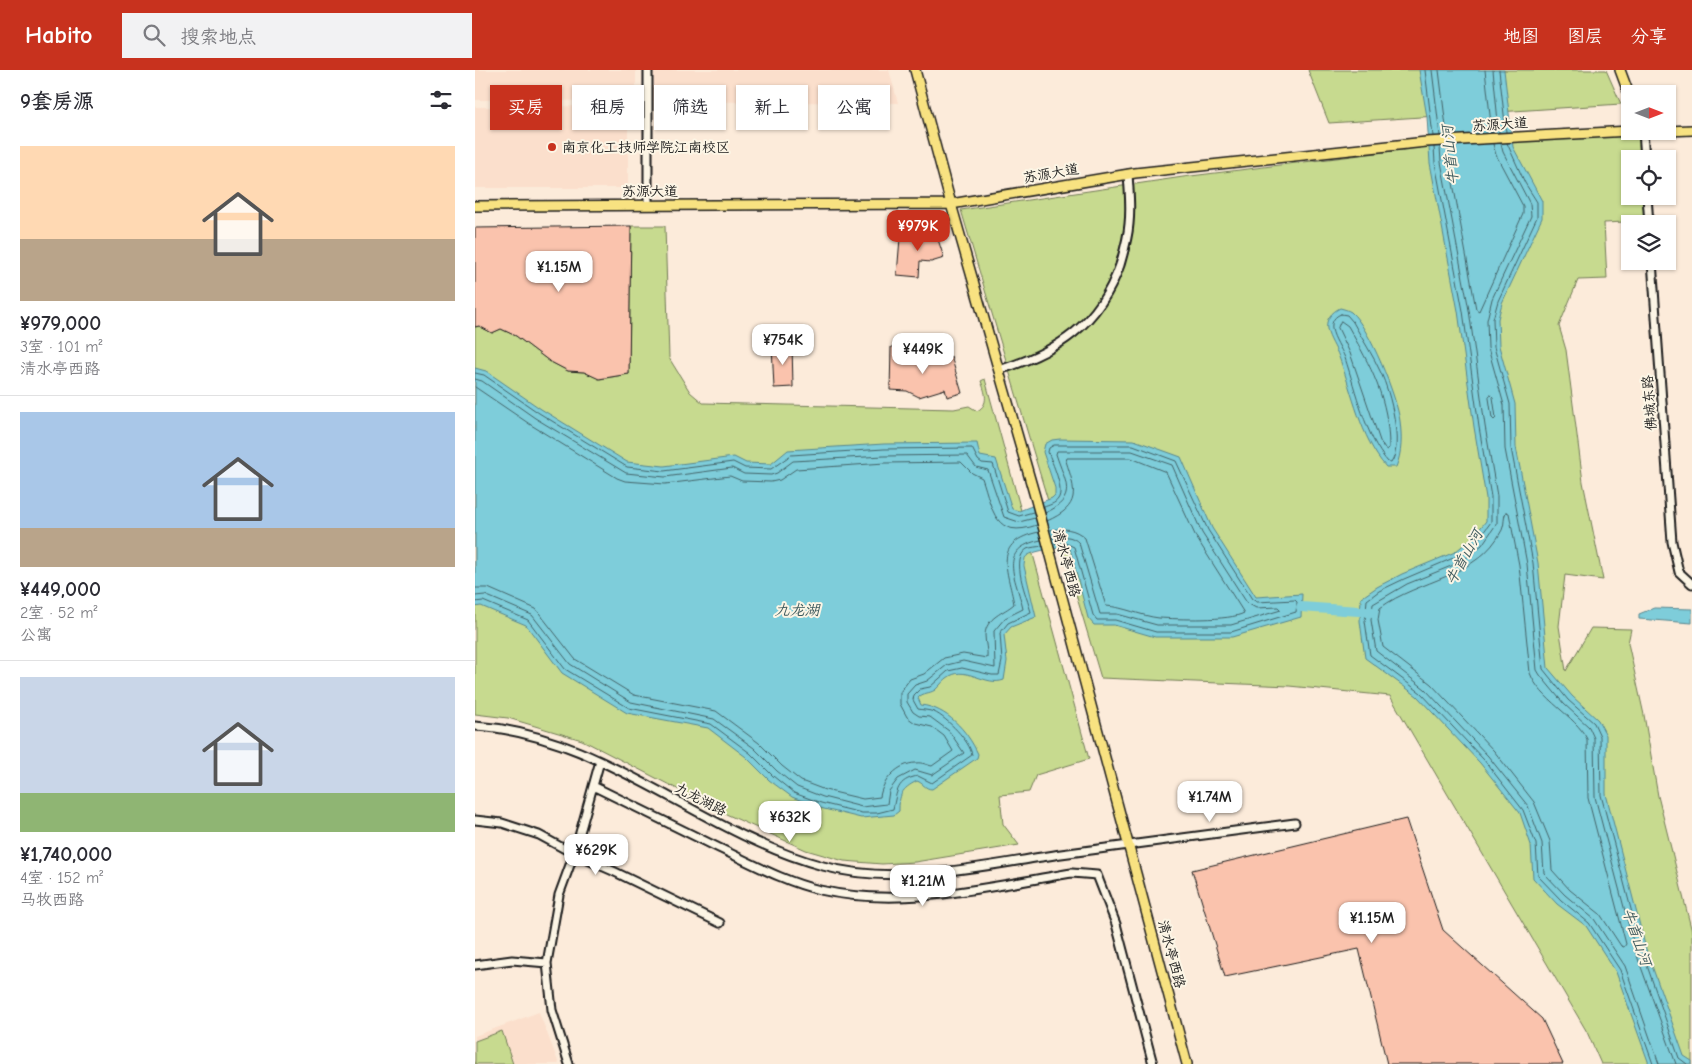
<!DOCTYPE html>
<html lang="zh">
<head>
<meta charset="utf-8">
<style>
	:root { --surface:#fff; --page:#f2f2f3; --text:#2b2b33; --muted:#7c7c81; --line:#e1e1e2; --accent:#c8321e }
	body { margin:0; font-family:"Comic Neue","LXGW WenKai TC",sans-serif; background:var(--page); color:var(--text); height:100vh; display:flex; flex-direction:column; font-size:19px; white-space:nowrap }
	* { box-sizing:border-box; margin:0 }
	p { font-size:16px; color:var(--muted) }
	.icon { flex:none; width:28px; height:28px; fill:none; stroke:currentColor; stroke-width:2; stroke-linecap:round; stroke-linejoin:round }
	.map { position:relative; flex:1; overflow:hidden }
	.drawer { display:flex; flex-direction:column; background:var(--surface); width:475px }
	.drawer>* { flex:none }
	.hud { position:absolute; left:15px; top:15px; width:475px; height:45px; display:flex; gap:10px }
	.needle { width:32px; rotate:90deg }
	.fabs { position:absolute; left:1146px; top:15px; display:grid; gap:10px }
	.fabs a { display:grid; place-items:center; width:55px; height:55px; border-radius:0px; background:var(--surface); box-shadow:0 1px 4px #0004; font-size:25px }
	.price { position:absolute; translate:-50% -42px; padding:0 11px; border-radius:10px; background:#fff; color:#222; font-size:16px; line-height:32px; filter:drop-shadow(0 1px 2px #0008) }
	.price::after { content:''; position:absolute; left:50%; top:30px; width:15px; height:11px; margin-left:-8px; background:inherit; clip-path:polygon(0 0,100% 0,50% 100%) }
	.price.selected { background:var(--accent); color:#fff }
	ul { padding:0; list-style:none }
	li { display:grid; align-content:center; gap:10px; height:265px; padding:0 20px }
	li+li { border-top:1px solid var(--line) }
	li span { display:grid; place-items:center; height:155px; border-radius:0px; color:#555 }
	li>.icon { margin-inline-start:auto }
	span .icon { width:90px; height:90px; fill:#fffc; stroke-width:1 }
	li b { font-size:21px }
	h2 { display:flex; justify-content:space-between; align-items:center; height:60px; padding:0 20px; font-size:21px }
	.tag { padding:0 18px; border-radius:0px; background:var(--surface); box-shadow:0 1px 4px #0004; font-size:18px; line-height:45px }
	.tag.selected { background:var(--accent); color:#fff }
	header { display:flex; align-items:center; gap:30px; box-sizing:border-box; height:70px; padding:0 25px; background:var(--accent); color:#fff }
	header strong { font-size:24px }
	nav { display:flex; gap:28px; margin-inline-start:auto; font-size:18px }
	.search { width:350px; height:45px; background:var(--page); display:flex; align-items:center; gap:12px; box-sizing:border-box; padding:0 18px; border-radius:0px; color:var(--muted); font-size:19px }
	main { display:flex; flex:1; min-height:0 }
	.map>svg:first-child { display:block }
	.built { fill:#fbdfcc }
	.green { fill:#c7da8f; stroke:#727b56 }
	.water { fill:#7ecdda; stroke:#57868e }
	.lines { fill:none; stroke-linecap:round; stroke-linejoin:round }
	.shore { stroke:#436368; stroke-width:1 }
	.river { stroke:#7ecdda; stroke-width:10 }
	.building { fill:#fac3ad; stroke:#1c1c1c }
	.minor-casing { stroke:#1c1c1c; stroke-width:11 }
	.major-casing { stroke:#1c1c1c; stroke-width:12 }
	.minor { stroke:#fcf5e5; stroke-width:7 }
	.major { stroke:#f8e281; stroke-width:9 }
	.poi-dot { fill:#c8321e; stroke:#fcf5e5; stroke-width:2 }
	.labels { text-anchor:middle; stroke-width:4; stroke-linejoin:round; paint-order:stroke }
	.street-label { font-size:14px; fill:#1c1c1c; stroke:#fcf5e5 }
	.poi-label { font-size:14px; fill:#1c1c1c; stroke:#fcf5e5; text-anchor:start }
	.water-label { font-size:15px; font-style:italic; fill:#3e5a5e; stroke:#fcf5e5 }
</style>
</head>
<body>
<header>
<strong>Habito</strong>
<div class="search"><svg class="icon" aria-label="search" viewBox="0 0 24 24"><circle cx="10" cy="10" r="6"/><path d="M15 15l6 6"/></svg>搜索地点</div>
<nav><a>地图</a><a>图层</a><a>分享</a></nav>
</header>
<main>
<section class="drawer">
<h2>9套房源<svg class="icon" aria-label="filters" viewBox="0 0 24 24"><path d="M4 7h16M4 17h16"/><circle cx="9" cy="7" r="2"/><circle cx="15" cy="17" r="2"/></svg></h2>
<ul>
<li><span style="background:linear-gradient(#ffd9b3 60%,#b9a48a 0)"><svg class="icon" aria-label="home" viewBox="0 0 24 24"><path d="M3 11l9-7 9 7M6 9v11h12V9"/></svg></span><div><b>¥979,000</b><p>3室 · 101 m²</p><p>清水亭西路</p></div></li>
<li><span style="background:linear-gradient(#a9c7e8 75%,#b9a48a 0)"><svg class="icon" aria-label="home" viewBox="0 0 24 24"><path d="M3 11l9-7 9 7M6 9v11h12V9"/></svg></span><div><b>¥449,000</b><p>2室 · 52 m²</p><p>公寓</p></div></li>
<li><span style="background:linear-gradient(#c9d6e8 75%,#8fb573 0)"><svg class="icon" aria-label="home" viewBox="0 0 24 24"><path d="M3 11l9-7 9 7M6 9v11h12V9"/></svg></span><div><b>¥1,740,000</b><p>4室 · 152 m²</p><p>马牧西路</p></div></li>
</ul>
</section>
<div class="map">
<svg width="1217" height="994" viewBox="0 0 1217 994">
	<rect width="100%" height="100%" fill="#fcebda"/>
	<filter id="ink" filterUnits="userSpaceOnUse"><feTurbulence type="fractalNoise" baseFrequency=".02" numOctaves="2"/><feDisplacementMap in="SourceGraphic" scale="10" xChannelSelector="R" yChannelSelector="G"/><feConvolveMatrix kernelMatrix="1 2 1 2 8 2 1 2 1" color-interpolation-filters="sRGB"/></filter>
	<g filter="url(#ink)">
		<!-- built -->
		<path class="built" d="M0,0H161V31L0,30Z
			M177,0H414L423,33L176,31Z
			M153,36V118H0V37Z
			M64,942L84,994H0V966Z"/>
		<!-- green -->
		<path class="green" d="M833,0H1131L1146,34L854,53Z
			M1164,64L1166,89H1155V126H1169L1171,151L1129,153L1132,209L1103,210L1084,256L1091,280L1108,412L1128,510L1090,505L1084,556L1091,601L1116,558L1156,559L1153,573L1169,645L1183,726L1217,862V994H1126L1112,962L915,626L814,616L626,608L486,140L708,107L950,77Z
			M156,156H190L194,288L215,322L228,333L479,339L494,336L502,341C515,334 510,322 506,311L510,309L614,689L561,705L554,722L525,725L528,754L544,775L440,792L407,794L369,791L331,780L251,744L107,670L33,648L0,644V257L4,256L17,263L26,259L41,266L74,291L93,301L109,302L125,309L154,304Z
			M27,961L38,994H0V971Z"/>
		<!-- water -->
		<path class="water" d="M944,0H1029L1038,77L1067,131V148L1027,233L1023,249L1024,276L1040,334L1041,377L1063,493L1073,598L1097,626L1123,650L1131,665V724L1171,879L1209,986L1217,991V994H1174L1141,902L1111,856L1082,834L1058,808L1056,775L1045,743L1005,693L942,626L890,588L885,551L886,528L902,517L927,504L980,482L998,467L1011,451V428L999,357L983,241L955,93L952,47Z
			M865,238C869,239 873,240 876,242C894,257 922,327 925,351C927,367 927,383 921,397H911C885,367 878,324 864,287C861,278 854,269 852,259C850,249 857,242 865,238Z
			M0,298L11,301L66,339L152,392L189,396L259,387L271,393L296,394L313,380L409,374L502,373L505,386L521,389L537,439L544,441L577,428L580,425V418L568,382L570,374L577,370L585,369L659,370L706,387L737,458L781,527L827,524L826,547L757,567H680L639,555H619L613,548L595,479C586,477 555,480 550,488C550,488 549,495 549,496L561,547L536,557L529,565L532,591L529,610C511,617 492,596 475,606C469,609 465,616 460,620C454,624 448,622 443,628L446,635C472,638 492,660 503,684L502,688L457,719C450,719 448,713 442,711C426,719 424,725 424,741L419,745L386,748L345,738L317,727L294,710L271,687L233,658L152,643L87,603L51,555L6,536L0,537Z
			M1179,538L1217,539V553L1164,549V544Z"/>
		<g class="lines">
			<!-- shore -->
			<path class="shore" d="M950,0L958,66
				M957,0L965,66
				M964,0L972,65
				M1010,0L1017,63
				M1018,0L1024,62
				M1024,0L1031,62
				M1032,73L1050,113L1062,132V147L1023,231L1018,249L1019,277L1035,334L1036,378L1058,493L1068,599L1093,630L1119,653L1125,666L1126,725L1167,881L1204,988L1212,994
				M1026,74L1028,82L1055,134L1056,146L1017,229L1012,250L1013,278L1029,335L1030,379L1052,494L1062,600L1065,605L1089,634L1114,657L1119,668L1120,727L1161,883L1201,994
				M973,76L974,91L1001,239L1004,241L1048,144V136L1021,85L1018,74
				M959,77L960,93L988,241L1004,357L1016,427V452L1002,471L983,486L929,509L904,521L892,530L890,551L895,585L946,623L1009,690L1048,740L1061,774L1063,806L1086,830L1114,853L1145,900L1178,994
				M965,77L966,92L994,240L1010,356L1022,426V453L1007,475L986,492L932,514L898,534L896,550L901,581L950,619L1013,686L1053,736L1067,773L1069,803L1090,825L1119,849L1150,896L1184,994
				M866,244L872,245L878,252C887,269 898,285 906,303C915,322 929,375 916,393L913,392C890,366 881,321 870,288C866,278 859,269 857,259C856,251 860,246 866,244Z
				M866,251L873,256C896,297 914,329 914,378L912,380L909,378L905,371L875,283L863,258Z
				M0,303L9,305L64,343L152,397L189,401L258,392L270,398L296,399L316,385L409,379L497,378L503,390L507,393L518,394L533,442L544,446L558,442
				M0,309L7,311L60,348L151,403L190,407L257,398L269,404L296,405L302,403L318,391L409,386L492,385L501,397L513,400L529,447L544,452L560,448
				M0,317L56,355L142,408L150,411L190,414L255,406L267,411L296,412L305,410L321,399L410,393L486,392L497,403L507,408C518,440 519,470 562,455
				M1016,325L1018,327L1021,348L1019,350L1017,348L1014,328Z
				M569,437C574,435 580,434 583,429C590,420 577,392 573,382L574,378L579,375H658L701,391L733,460L777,529L782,532L820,530L822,532L821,542L756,562H681L640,550H622L618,545L599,477L588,472L579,474
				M1031,442L1034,443L1044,495L1055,603C1065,630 1100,645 1112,669L1113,728L1151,874L1149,877L1146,876L1125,844L1095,820L1077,800L1075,771L1059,732L1019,681L956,614L908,577L903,550L905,538C944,509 1003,508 1027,460C1030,454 1028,447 1031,442Z
				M570,443C604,428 590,412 581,384L582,381H657L697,395L727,463L772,533L781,538L803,537L806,540L756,555H682L642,544H625L604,473C597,465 587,466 577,468
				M572,451C606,436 601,422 591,391L592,388H656L691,402L721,467L769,543C755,551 702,549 684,548C666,546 649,537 631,536L610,468C600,458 588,458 575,460
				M0,518H13L61,539L100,589L159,625L241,641L284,673L307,696L326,711L350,720L388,729L405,727C407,711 423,693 441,693C447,692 452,695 457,696L478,681L469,666L457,657L440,653L432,647L425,634V622L435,609L449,604L469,588L488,584L512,588C513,581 510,573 510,565C511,547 529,543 539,534C533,500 516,472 564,462
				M0,526L10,525L57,545L95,594L156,632L239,649L279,678L302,701L322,717L348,727L387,737L412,734L414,721L423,709L440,700L457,705L489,683L474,661L455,647L444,646L438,642L432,632V624L440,615L452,611L472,595L488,591L520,598L519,561L530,548L548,539C541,507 521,479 566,470
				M0,532L8,531L53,550L90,599L154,638L236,654L275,683L298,706L319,723L346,733L387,743H402L418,739C422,722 421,710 443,706L457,713L497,685C495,671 472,648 459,642C454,640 448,640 443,639L438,630L439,625L445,619L455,617L473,601L487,598L517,605H524L527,591L525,563L533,553L556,542C552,527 535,489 552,479C556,477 563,477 567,476"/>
			<!-- river -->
			<path class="river" d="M826,537L898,542"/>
		</g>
		<!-- building -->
		<path class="building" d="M156,156L154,304L124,309L109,302L93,301L74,291L41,266L26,259L17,263L4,256L0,257V158Z
			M459,157L469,188L456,192L445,191L444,207L422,205L425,168Z
			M317,274L318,317L299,318L297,275Z
			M416,277H429L432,289L464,290L476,286L487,323L472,327L470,319L444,327L432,321L415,320Z
			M931,749L968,860L1067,949L1088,994H912L884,879L750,907L717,800Z"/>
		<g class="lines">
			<defs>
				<path id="minor" d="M173,0V135
					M1168,61L1170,89
					M1172,126L1174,154
					M1177,191L1197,472L1204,502L1217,514
					M524,300C582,282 624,255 645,195C649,181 653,168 654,154C656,137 654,121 653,104
					M0,656C128,664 227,764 348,796C423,817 510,795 586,784C664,773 742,763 820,753
					M118,716C160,737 202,757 244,778C276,793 310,812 345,820C428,839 516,816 597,803L622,805L641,854L678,994
					M0,750L27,753L64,765L99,784L138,801L245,853
					M0,895L37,890L72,893
					M94,994L77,940L72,893L84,825L99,784L125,691"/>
				<path id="major" d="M440,0L476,134L561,430L712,994
					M1145,0L1155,27
					M1192,61L1217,60
					M0,136L476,134L660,103L951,72L1155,61"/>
			</defs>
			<!-- minor casing -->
			<use href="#minor" class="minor-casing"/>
			<!-- major casing -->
			<use href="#major" class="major-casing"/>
			<!-- minor -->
			<use href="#minor" class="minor"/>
			<!-- major -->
			<use href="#major" class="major"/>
		</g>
	</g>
	<!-- markers -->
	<circle class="poi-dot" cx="77" cy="77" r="5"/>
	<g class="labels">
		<!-- street labels -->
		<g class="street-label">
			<text transform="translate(1025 54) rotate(-4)" y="5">苏源大道</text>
			<text transform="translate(576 103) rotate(-10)" y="5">苏源大道</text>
			<text x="175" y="126">苏源大道</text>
			<text transform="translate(1174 333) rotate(-94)" y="5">佛城东路</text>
			<text transform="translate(592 493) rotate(75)" y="5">清水亭西路</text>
			<text transform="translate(226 729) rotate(27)" y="5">九龙湖路</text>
			<text transform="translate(697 884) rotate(75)" y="5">清水亭西路</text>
		</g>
		<!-- poi labels -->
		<g class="poi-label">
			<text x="87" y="82">南京化工技师学院江南校区</text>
		</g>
		<!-- water labels -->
		<g class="water-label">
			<text transform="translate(975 85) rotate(-96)" y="5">牛首山河</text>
			<text transform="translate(989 487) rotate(-61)" y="5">牛首山河</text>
			<text x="322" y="545">九龙湖</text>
			<text transform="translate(1162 867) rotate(71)" y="5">牛首山河</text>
		</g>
	</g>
</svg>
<div class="fabs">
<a><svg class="needle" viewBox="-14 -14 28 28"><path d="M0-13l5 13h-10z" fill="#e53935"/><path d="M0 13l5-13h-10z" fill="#7c7c81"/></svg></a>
<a><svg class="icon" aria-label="locate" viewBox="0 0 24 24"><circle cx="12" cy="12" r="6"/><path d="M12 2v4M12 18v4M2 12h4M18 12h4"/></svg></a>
<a><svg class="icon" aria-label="layers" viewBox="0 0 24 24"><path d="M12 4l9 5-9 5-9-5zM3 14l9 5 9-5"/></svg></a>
</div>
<b class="price selected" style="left:443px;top:182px">¥979K</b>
<b class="price" style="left:84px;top:223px">¥1.15M</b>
<b class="price" style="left:308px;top:296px">¥754K</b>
<b class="price" style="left:448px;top:305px">¥449K</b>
<b class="price" style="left:735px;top:753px">¥1.74M</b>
<b class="price" style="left:315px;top:773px">¥632K</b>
<b class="price" style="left:121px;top:806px">¥629K</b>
<b class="price" style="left:448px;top:837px">¥1.21M</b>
<b class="price" style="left:897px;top:874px">¥1.15M</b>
<div class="hud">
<a class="tag selected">买房</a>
<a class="tag">租房</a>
<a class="tag">筛选</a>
<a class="tag">新上</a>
<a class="tag">公寓</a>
</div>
</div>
</main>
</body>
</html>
